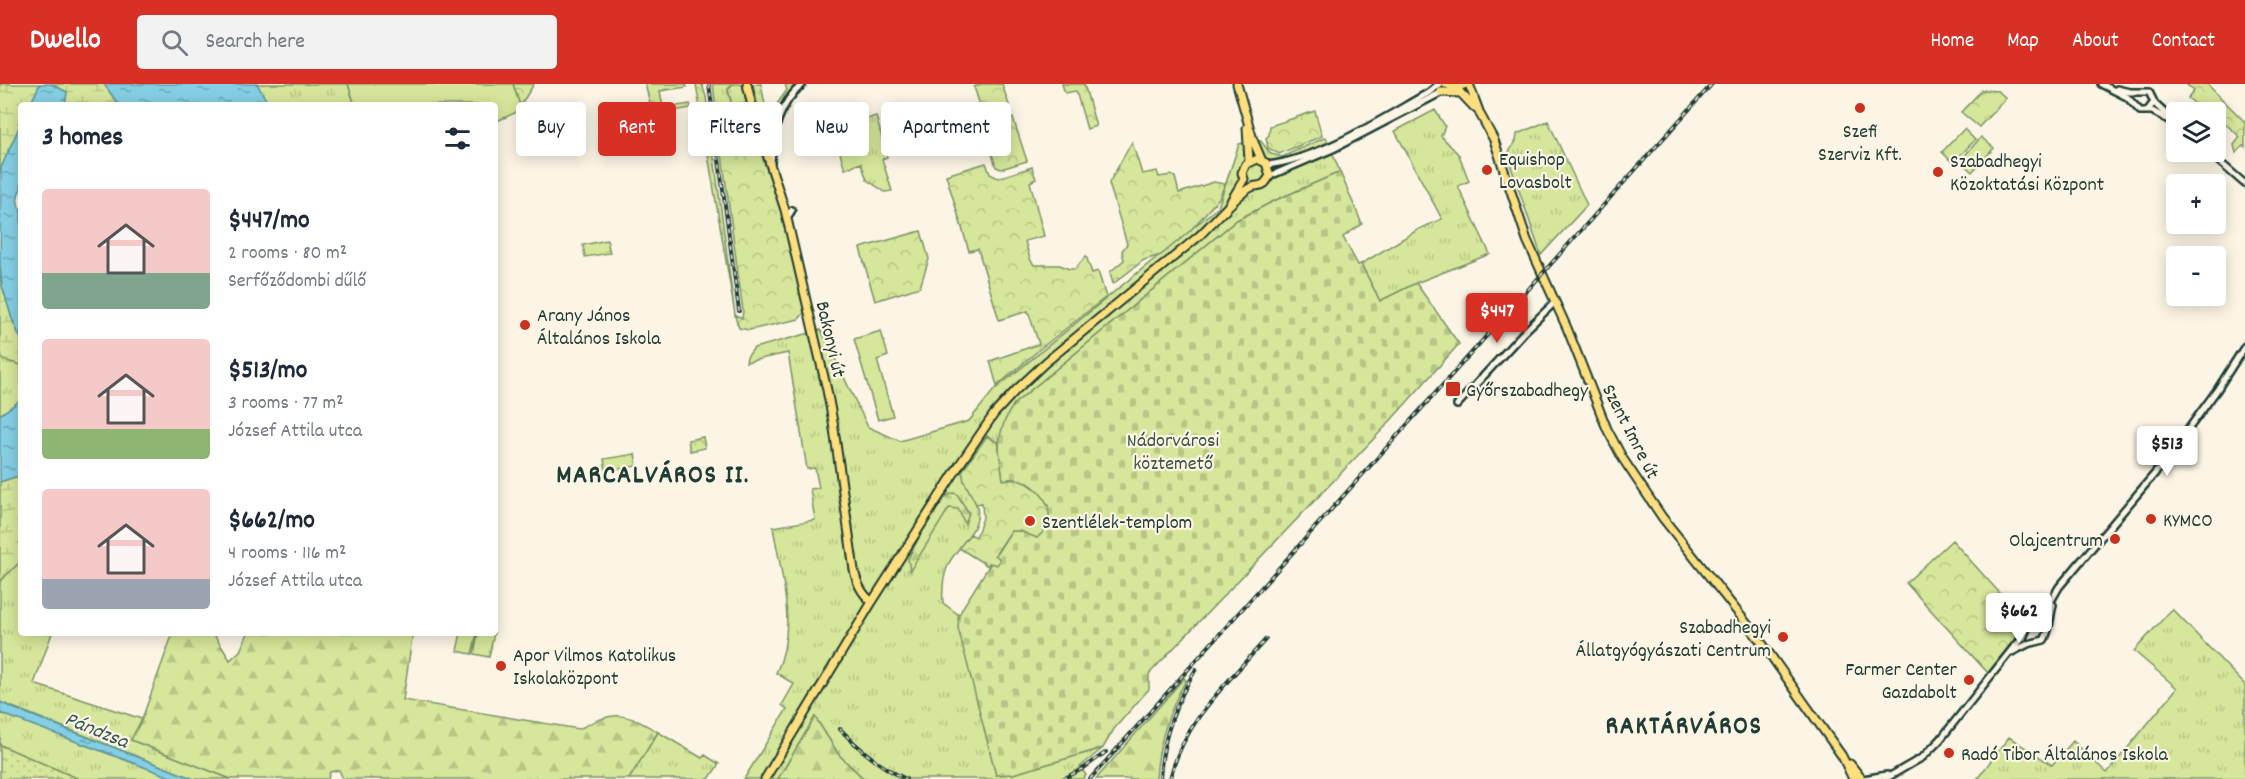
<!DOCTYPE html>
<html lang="en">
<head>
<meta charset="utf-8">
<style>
	:root { --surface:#fff; --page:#f2f2f3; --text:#1f2937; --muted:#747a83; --accent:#d93025 }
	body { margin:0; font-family:Dekko,sans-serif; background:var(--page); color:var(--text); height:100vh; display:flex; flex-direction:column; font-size:22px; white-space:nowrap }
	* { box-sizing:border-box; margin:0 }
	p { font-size:20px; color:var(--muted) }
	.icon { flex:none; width:33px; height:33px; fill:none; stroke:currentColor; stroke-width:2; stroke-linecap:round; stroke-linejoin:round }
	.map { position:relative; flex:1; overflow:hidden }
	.panel { position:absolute; left:18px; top:18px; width:480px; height:534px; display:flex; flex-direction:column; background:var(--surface); border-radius:6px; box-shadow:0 3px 15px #0003 }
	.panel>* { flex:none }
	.top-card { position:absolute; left:516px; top:18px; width:570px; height:54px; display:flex; gap:12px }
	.controls { position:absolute; left:2166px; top:18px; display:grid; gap:12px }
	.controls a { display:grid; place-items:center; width:60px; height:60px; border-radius:6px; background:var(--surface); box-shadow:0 3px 15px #0003; font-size:30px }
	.price { position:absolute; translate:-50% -51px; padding:0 14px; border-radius:6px; background:#fff; color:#222; font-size:20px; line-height:39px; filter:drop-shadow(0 2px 3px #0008) }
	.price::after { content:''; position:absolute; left:50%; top:36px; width:18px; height:14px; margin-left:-9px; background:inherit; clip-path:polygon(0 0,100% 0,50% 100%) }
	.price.active { background:var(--accent); color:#fff }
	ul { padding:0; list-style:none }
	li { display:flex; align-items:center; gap:18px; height:150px; padding:0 24px }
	li span { display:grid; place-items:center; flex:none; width:168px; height:120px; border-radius:6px; color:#555 }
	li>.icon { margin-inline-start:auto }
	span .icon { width:72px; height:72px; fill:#fffc; stroke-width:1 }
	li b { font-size:26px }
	h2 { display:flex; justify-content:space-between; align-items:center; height:72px; padding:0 24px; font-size:26px }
	.pill { padding:0 21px; border-radius:6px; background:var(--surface); box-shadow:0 3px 15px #0003; font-size:21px; line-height:54px }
	.pill.active { background:var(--accent); color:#fff }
	header { display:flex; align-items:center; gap:36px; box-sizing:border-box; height:84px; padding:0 30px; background:var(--accent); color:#fff }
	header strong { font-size:28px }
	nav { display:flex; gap:33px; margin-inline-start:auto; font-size:21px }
	.search { width:420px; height:54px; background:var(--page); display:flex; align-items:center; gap:15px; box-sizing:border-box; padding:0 21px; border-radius:6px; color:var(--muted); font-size:22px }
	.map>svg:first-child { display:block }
	.grass { fill:url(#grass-tufts); stroke:#7a9267; stroke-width:1.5 }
	.forest { fill:url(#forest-firs); stroke:#7a9267; stroke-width:1.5 }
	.wetland { fill:url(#wetland-marsh); stroke:#7a9267; stroke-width:1.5 }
	.cemetery { fill:url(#cemetery-stones); stroke:#7a9267; stroke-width:1.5 }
	.park { fill:url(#park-crowns); stroke:#7a9267; stroke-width:1.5 }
	.garden { fill:url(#garden-dots); stroke:#7a9267; stroke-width:1.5 }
	.pitch { fill:#d6e69a; stroke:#7a9267; stroke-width:1.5 }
	.water { fill:url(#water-ripples); stroke:#5c959e; stroke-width:1.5 }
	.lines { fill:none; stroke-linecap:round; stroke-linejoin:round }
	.tertiary-casing { stroke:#1f3d34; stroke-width:10 }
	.primary-casing { stroke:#1f3d34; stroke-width:11 }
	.tertiary { stroke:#fcf5e5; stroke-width:5 }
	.primary { stroke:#fedf80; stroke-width:7 }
	.rail-casing { stroke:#1f3d34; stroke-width:4 }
	.rail { stroke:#fcf5e5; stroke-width:1.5; stroke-dasharray:4.5; stroke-linecap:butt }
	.poi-dot { fill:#c8321e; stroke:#fcf5e5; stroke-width:2 }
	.labels { text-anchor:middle; stroke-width:4.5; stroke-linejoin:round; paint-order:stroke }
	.poi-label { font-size:20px; fill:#1f3d34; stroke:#fcf5e5; text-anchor:start }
	.street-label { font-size:20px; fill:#1f3d34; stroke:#fcf5e5 }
	.park-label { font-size:20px; fill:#3a5643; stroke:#fcf5e5 }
	.water-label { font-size:21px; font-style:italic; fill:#335a57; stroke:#fcf5e5 }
	.district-label { font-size:26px; font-weight:bold; letter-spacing:1.5px; fill:#1f3d34; stroke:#fcf5e5 }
</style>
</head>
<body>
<header>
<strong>Dwello</strong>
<div class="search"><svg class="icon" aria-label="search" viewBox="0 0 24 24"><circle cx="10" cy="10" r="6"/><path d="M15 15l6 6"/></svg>Search here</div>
<nav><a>Home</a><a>Map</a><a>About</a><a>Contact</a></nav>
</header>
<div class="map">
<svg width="2245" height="695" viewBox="0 0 2245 695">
	<defs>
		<pattern id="grass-tufts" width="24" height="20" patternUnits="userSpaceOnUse" patternTransform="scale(1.5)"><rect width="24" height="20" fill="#d6e69a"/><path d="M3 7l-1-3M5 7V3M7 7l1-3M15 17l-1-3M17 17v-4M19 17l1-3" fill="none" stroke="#b7c685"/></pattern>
		<pattern id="forest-firs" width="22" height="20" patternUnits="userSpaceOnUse" patternTransform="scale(1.5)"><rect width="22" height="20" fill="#d6e69a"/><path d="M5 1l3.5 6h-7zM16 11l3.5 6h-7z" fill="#b7c685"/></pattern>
		<pattern id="wetland-marsh" width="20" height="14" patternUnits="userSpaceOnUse" patternTransform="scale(1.5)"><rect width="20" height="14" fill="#d6e69a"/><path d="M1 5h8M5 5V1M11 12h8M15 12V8" fill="none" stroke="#b7c685"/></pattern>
		<pattern id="cemetery-stones" width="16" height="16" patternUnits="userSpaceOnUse" patternTransform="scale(1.5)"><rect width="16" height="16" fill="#d6e69a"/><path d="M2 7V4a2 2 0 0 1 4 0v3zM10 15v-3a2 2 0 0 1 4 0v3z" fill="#b7c685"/></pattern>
		<pattern id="park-crowns" width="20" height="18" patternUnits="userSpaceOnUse" patternTransform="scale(1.5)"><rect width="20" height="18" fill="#d6e69a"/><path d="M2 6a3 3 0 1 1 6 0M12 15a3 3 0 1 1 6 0" fill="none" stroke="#b7c685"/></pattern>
		<pattern id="garden-dots" width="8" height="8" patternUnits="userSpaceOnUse" patternTransform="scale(1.5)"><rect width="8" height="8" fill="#d6e69a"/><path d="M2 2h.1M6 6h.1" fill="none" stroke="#b7c685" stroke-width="1.8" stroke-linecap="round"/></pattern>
		<pattern id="water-ripples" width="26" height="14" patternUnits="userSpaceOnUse" patternTransform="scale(1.5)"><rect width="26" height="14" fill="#85cfe5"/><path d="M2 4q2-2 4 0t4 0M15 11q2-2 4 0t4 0" fill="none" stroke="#6ca9ba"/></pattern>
	</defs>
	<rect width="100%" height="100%" fill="#fcf5e5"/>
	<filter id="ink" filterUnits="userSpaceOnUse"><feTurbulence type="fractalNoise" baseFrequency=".0167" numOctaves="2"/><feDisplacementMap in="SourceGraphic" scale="12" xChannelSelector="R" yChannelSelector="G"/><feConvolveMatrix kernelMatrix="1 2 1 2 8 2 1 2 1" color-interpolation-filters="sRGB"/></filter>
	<g filter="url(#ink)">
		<!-- grass -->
		<path class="grass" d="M257,0H348L355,21H269Z
			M713,0H733L728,6L733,26L717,33Z
			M753,0H761L765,21L774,24L787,6L785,0L794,1L780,26L770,51L767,53L764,50Z
			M1435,26L1445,42L1441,52L1459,71L1469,97L1458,102L1490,170L1416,199L1380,217L1361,180L1419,145L1442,135L1395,47Z
			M876,32L887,73L882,75L892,107L885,108L867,96L861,79L845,85L833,46Z
			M1548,37L1587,121L1541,171L1507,71L1516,57L1517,50Z
			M1326,53L1340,88L1274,117L1237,136L1014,320L998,359L988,352L964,397C968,405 975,414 977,423C982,446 956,463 948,481C943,493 942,507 943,519L959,531L958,535L996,691L1013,690L1103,664L1080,683L1086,691L1083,695H864L839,671L815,633L778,695H744L787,625L782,621L794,600L776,589C798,544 781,490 773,443L815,436L810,405L819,404L815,384L807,385L788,269L746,278L747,273L754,264L821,246L868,343L900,357L969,337L994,306L1218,123L1239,60L1260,56L1271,70L1282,73Z
			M0,267L3,276L21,281V316L0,331Z
			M21,477V549H52L34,600L142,635L131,656L231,695H194L0,618V497Z
			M2172,525L2245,601V695H1977L2009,653L2052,681L2073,657L2107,689L2177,604L2134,567Z
			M0,629L176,695H79L0,661Z
			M658,648L702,674L705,671L719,680L709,695H629Z"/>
		<!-- forest -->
		<path class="forest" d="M953,409L957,410L969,429L965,440L958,425L949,424L910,487L908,475C916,460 938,412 953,409Z
			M173,549H213L230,576L240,567L248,549H416L412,554L403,616L579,645C615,626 624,628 658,648L629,695H343L339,686L330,688L328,695H231L131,656L142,635Z
			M1184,594L1186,596C1169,626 1158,660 1156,695H1096Z
			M815,633L839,671L864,695H778Z"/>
		<!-- wetland -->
		<path class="wetland" d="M0,0H40L30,21H21V39L1,84L0,90Z
			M51,0H104L119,21H65L67,8Z
			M0,181L2,201L12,235L21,255V281L3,276L0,267Z
			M21,391V477L0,497V398Z"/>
		<!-- cemetery -->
		<path class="cemetery" d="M1340,88L1362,140L1343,153L1358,181L1361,180L1380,217L1416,199L1459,260L1384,344L1149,590V605L1114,645L1103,664L1013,690L996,691L958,544L959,531L963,523L1011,447H1020L1037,454L1048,421C1038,404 1023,391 1003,396C997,365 996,347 1014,320L1237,136L1274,117Z"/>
		<!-- park -->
		<path class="park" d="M513,0H534L520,22Z
			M645,0H686L687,3L660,7L663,24L690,20L691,24L653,31Z
			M696,0H702L706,13L735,231L742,234L743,227L717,33L733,25L728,5L733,0H744L754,48L786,140L804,222V229L799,235L749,246L739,244L736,236Z
			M981,0H1002L1012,30L986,39L974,3Z
			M1062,0H1084L1096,42L1087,45L1076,7L1065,9Z
			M2186,0H2207L2245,38V63L2243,62L2236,69L2234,61L2240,53L2219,34L2216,37V28H2205L2188,14L2194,7Z
			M1982,6L1998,7L2006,14L1979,43L1961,28Z
			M1315,27L1322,52L1279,70L1268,64L1266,54L1269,51L1270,42Z
			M1013,34L1027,77L1001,85L996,83L984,44Z
			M1132,58L1142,90L1157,87L1159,93L1171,91L1175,93L1179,109L1214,98L1225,100L1219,114L1190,147L1161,171L1144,176L1113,200L1110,188L1124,176L1122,167L1127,160L1109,99Z
			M986,79L990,90L998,94L1032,83L1036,95L1030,98L1044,152L1025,157L1030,175L1034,181H1060L1069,185H1075L1086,172L1092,189L1098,187L1106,213L1040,265L997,302L990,277L1039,260L1028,227L999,236L978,165L969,167L946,91Z
			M921,147L929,175L920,203L875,217L860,164Z
			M607,156L610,169L585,173L583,161Z
			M987,352L998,359L1003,396C1035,390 1067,429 1037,454L1020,447H1011L995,471L999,474V478L997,481L989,479L988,482L959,464L970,450L976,453L983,434L982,419L976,420L964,397L962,387Z
			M703,353L705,364L690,367L688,356Z
			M635,370L637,382L606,387L604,375Z
			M1952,456L2025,537L2019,549L1988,589L1906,499Z"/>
		<!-- garden -->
		<path class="garden" d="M0,661L79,695H0Z"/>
		<!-- pitch -->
		<path class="pitch" d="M348,0H513L520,22L517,28L495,38V21H355Z
			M1964,45L1975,56L1953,79L1942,68Z
			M1981,53L1994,64L1972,88L1960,77Z
			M881,247L888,272L877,276L893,332L878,336L854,255Z
			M461,549H477L472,570L457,567Z
			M478,549H494L489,573L474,570Z"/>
		<!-- water -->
		<path class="water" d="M40,0H51L67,8L65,21H30Z
			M104,0H257L269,21H119Z
			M21,39V105C16,112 17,120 21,127V255L12,235L2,201L0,181L1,84Z
			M21,316V391L0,398V331Z
			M0,618L13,624L194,695H176L0,629Z"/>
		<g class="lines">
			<defs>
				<path id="tertiary" d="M2101,0L2127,13L2140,27H2152L2176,40
					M2117,5L2130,8H2149L2154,18L2148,26
					M2154,19L2169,33
					M2208,68L2245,100
					M771,78C773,49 778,20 803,0
					M1267,81C1321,75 1381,35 1428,9L1439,0
					M1270,92L1333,65L1444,7
					M787,134L792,126
					M1457,321L1523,249L1555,218
					M2012,568L2028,560L2044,556C2050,547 2050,532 2053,521
					M1863,695L1887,691
					M1885,695L1923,673L1940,656L2013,564L2023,554L2029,540L2043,531L2059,503L2162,381L2217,306L2245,262"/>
				<path id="primary" d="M747,0L754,31L785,126L827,306L833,338L854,486C857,499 861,509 872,518
					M1237,0L1253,56L1262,77
					M1446,0L1456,4L1466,0
					M1469,0L1480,30L1494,56L1527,156L1567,244L1607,345L1623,375L1662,433L1759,555L1842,672L1853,695
					M1456,4L1474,23
					M1441,8L1460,9
					M1247,44L1249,77
					M1850,680L1861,694
					M765,695L872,518L960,380L994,330L1016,306L1046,278L1199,152C1210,142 1241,106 1252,103C1257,101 1260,103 1265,99L1270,92L1266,79L1258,75L1246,80L1242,89L1244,95L1225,127"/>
			</defs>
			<!-- tertiary casing -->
			<use href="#tertiary" class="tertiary-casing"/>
			<!-- primary casing -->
			<use href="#primary" class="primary-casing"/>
			<!-- tertiary -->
			<use href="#tertiary" class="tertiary"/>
			<!-- primary -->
			<use href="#primary" class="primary"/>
			<defs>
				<path id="rail" d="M709,0L739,227
					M840,645C859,665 880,683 906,695
					M1063,695L1084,684L1106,668
					M1090,695L1712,0
					M1160,695C1162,655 1175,619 1196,585
					M1170,695C1183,638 1228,598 1266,555"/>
			</defs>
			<!-- rail casing -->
			<use href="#rail" class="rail-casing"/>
			<!-- rail -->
			<use href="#rail" class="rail"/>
		</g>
	</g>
	<!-- markers -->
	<g class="poi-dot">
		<circle cx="1860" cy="24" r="6"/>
		<circle cx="1487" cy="86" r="6"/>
		<circle cx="1938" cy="88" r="6"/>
		<circle cx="525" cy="241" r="6"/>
		<rect x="1445" y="297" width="16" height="16" rx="3"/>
		<circle cx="2151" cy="435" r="6"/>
		<circle cx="1030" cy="437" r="6"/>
		<circle cx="2115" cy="455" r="6"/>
		<circle cx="1783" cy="553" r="6"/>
		<circle cx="501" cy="582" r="6"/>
		<circle cx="1969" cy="596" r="6"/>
		<circle cx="1949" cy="669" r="6"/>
	</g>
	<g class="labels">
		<!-- poi labels -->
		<g class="poi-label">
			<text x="1860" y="53" text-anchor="middle">Szefi<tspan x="1860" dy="23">Szerviz Kft.</tspan></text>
			<text x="1499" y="81">Equishop<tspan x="1499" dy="23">Lovasbolt</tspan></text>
			<text x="1950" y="83">Szabadhegyi<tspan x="1950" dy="23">Közoktatási Központ</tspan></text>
			<text x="537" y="237">Arany János<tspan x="537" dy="23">Általános Iskola</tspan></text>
			<text x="1466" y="312">Győrszabadhegy</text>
			<text x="2163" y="442">KYMCO</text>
			<text x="1042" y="444">Szentlélek-templom</text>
			<text x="2103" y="462" text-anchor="end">Olajcentrum</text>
			<text x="1771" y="549" text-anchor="end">Szabadhegyi<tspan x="1771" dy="23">Állatgyógyászati Centrum</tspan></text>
			<text x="513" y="577">Apor Vilmos Katolikus<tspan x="513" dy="23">Iskolaközpont</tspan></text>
			<text x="1957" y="591" text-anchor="end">Farmer Center<tspan x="1957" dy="23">Gazdabolt</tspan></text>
			<text x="1961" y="676">Radó Tibor Általános Iskola</text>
		</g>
		<!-- street labels -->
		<g class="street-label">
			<text transform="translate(832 255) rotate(77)" y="7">Bakonyi út</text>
			<text transform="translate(1632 347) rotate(63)" y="7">Szent Imre út</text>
		</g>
		<!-- park labels -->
		<g class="park-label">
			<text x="1173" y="362">Nádorvárosi<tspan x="1173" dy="23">köztemető</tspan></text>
		</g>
		<!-- water labels -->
		<g class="water-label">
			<text transform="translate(97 645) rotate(22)" y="7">Pándzsa</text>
		</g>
		<!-- district labels -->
		<g class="district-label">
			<text x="653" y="398">MARCALVÁROS II.</text>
			<text x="1684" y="649">RAKTÁRVÁROS</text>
		</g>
	</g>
</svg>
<div class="controls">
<a><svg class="icon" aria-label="layers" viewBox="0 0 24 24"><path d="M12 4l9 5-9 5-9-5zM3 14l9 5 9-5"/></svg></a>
<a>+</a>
<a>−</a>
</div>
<b class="price active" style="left:1497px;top:260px">$447</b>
<b class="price" style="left:2167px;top:393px">$513</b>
<b class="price" style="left:2019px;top:560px">$662</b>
<div class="top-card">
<a class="pill">Buy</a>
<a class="pill active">Rent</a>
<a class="pill">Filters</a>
<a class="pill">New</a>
<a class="pill">Apartment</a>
</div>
<section class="panel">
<h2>3 homes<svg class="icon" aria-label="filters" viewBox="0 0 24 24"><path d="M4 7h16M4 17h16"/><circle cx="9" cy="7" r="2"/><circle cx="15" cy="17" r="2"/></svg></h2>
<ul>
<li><span style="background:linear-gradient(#f6c9c9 70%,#7fa58c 0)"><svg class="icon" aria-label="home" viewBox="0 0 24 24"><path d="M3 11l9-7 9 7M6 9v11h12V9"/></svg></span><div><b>$447/mo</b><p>2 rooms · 80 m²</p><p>Serfőződombi dűlő</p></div></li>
<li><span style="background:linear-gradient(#f6c9c9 75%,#8fb573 0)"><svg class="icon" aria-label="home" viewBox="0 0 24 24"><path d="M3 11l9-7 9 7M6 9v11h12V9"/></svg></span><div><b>$513/mo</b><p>3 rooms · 77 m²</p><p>József Attila utca</p></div></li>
<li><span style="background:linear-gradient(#f6c9c9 75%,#9aa5b1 0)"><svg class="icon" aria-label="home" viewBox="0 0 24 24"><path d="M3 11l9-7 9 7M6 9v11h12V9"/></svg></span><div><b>$662/mo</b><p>4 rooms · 116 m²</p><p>József Attila utca</p></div></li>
</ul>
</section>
</div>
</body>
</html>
